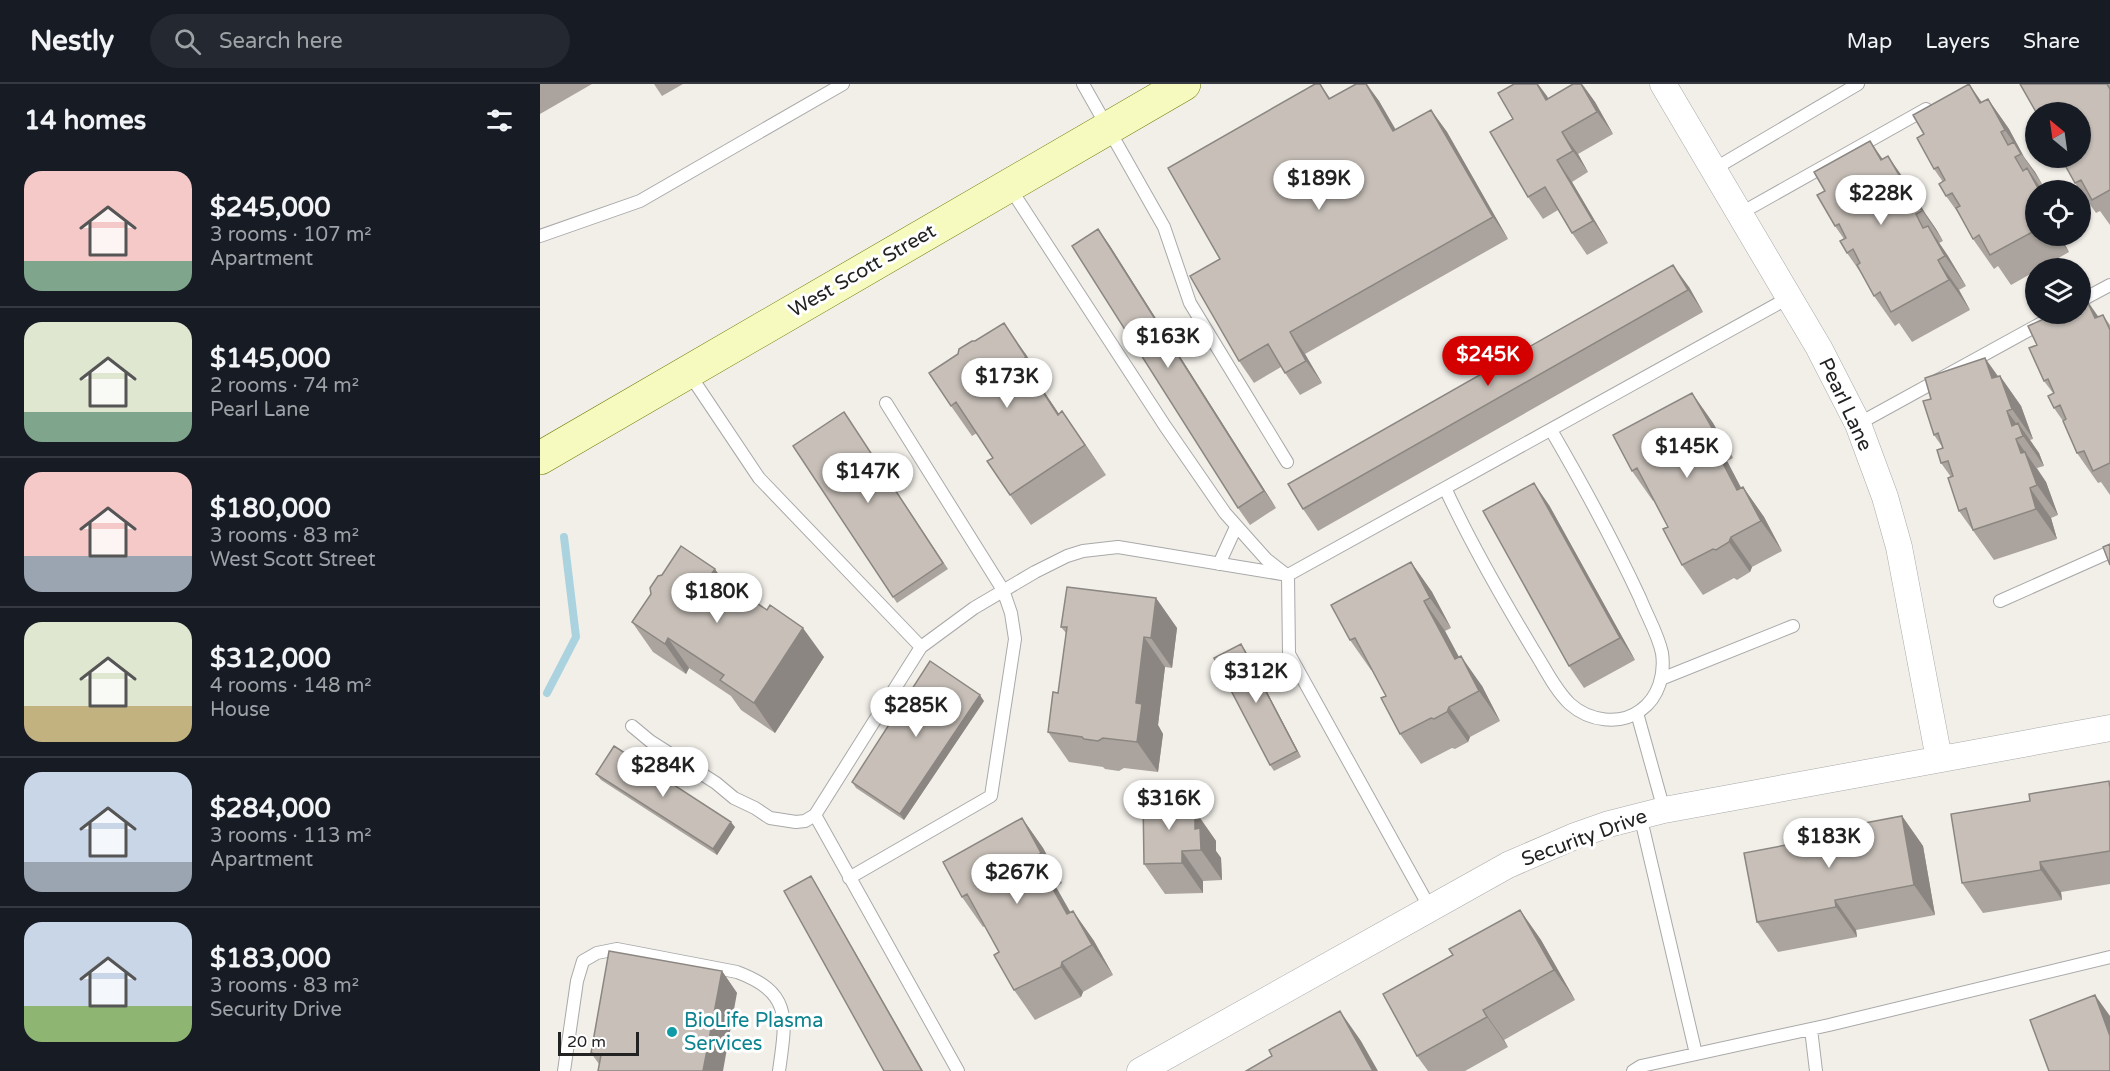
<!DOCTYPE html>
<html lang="en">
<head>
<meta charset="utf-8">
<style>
	:root { --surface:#171b24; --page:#242831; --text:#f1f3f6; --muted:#9ea1a6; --line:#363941; --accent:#d40000 }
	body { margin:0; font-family:"Varela Round",sans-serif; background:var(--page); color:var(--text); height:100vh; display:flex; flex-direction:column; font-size:22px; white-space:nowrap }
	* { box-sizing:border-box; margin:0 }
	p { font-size:20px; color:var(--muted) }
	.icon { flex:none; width:33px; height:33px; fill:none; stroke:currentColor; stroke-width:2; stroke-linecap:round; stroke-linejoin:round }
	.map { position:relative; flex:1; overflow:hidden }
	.details { display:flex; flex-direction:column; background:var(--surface); width:540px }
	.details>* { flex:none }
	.needle { width:39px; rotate:331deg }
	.fabs { position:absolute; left:1485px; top:18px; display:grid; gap:12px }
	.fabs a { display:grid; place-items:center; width:66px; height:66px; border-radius:50%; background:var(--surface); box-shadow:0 2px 4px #0004; font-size:30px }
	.scale { position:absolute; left:18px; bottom:15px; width:81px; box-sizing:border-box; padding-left:6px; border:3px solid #222; border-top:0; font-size:16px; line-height:21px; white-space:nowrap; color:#222; -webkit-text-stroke:4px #fff; paint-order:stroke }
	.price { position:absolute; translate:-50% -51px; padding:0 14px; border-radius:21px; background:#fff; color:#222; font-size:20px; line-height:39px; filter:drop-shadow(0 2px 3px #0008) }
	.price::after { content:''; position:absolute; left:50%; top:36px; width:18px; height:14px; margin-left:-9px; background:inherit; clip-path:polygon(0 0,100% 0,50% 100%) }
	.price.current { background:var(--accent); color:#fff }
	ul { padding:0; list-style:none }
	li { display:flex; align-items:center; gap:18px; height:150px; padding:0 24px }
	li+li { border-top:2px solid var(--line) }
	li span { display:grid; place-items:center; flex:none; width:168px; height:120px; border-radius:18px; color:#555 }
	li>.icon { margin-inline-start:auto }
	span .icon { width:72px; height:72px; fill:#fffc; stroke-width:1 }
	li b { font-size:26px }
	h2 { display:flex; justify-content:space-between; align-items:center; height:72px; padding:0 24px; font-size:26px }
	header { display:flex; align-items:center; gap:36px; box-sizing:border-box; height:84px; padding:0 30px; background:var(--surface); border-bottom:2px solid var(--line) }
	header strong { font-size:28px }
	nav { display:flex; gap:33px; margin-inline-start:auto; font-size:21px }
	.search { width:420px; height:54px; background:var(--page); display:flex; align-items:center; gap:15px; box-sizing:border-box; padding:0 21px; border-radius:33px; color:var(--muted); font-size:22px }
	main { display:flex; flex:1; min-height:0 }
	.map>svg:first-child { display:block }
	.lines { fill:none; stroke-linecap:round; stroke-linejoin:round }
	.stream { stroke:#aad3df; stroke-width:8 }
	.service-casing { stroke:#a9a9a9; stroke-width:14 }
	.minor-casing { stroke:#a9a9a9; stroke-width:27 }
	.secondary-casing { stroke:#707d05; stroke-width:34 }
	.service { stroke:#fff; stroke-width:12 }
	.minor { stroke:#fff; stroke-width:26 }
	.secondary { stroke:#f7fabf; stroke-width:33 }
	.wall { fill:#aba49e }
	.shaded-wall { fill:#8b8681 }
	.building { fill:#c7bfb8; stroke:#8b8681; stroke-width:1.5 }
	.culture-dot { fill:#0f9aa8; stroke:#fff; stroke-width:2 }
	.labels { text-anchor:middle; stroke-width:6; stroke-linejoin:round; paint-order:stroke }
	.street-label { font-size:20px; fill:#222; stroke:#fff }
	.culture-label { font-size:20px; fill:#0d838f; stroke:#fff; text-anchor:start }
</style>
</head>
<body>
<header>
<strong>Nestly</strong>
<div class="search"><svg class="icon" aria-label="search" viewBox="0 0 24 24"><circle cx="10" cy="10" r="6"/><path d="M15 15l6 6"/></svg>Search here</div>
<nav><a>Map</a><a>Layers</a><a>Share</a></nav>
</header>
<main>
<section class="details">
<h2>14 homes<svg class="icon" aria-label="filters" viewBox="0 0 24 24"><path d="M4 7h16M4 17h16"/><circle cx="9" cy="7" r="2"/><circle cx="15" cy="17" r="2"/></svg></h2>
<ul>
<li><span style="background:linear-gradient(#f6c9c9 75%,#7fa58c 0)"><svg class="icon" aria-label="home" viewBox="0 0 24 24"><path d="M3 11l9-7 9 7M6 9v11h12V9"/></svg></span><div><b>$245,000</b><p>3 rooms · 107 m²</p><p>Apartment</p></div></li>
<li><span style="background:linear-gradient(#dfe7d0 75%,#7fa58c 0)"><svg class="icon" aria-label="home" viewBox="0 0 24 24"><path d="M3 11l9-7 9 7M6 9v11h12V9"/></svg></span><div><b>$145,000</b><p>2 rooms · 74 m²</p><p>Pearl Lane</p></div></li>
<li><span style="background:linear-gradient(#f6c9c9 70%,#9aa5b1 0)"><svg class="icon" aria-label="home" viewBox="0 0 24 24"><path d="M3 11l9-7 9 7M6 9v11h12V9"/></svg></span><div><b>$180,000</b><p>3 rooms · 83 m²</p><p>West Scott Street</p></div></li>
<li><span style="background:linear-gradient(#dfe7d0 70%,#c2b280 0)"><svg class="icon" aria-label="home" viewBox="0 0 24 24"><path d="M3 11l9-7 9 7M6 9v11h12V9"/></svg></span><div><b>$312,000</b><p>4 rooms · 148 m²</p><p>House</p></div></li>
<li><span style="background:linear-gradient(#c9d6e8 75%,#9aa5b1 0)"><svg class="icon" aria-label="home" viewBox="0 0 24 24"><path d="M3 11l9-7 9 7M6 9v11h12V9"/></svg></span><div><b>$284,000</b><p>3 rooms · 113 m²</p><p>Apartment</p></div></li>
<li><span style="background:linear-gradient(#c9d6e8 70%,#8fb573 0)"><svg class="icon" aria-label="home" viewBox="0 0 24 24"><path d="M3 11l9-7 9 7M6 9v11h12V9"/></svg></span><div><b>$183,000</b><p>3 rooms · 83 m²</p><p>Security Drive</p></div></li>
</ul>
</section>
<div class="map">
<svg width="1570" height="987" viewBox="0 0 1570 987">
	<rect width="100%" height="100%" fill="#f2efe9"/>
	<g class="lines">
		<!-- stream -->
		<path class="stream" d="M7,609L36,553L24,453"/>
		<defs>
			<path id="service" d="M543,0L624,143L650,219L747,378
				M1174,85L1318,0
				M470,104L625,342L685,429L726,475L744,489
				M1201,129L1386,25
				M0,152L100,117L303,0
				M1540,217L1570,201
				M148,288L219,394L381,563
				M1318,340L1518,230
				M905,404C931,460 962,514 994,567C1005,584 1015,606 1030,620C1049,637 1080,642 1101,626C1119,613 1125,590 1122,569C1118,550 1107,532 1100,514C1073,456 1043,401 1011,346
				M679,480L696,443
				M1460,517L1570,468
				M1121,595L1253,542
				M1097,629L1124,726
				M92,642L110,657L176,699L194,714L215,724L230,734L256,738L265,737L275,731L381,563L434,524L495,488L527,472L543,467L578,463L748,491
				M275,731L418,987
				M1100,731L1156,970
				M309,794L451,712L475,555L471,529L463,506L346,319
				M890,824L749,570L748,491L1250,213
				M1271,945L1276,987
				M24,987L37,897L43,877L57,869L77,865L197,888C253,909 246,936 239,987
				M1093,987L1101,982L1289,941L1570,873"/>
			<path id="minor" d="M1123,0L1279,264L1318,340L1345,413L1359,463L1399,675
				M600,987L968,781L1035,752L1069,740L1124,726L1570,644"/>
			<path id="secondary" d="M0,374L644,0"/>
		</defs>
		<!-- service casing -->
		<use href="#service" class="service-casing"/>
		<!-- minor casing -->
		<use href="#minor" class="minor-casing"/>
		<!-- secondary casing -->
		<use href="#secondary" class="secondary-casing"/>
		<!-- service -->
		<use href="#service" class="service"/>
		<!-- minor -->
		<use href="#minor" class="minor"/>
		<!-- secondary -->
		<use href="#secondary" class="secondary"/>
	</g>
	<!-- wall -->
	<path class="wall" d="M0,0H52L0,30Z
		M114,0H143L122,12Z
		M780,0L790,14L816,0H827L839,17L856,46L891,26L907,48L968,155L765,270L782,299L760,311L741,283L714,299L699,277L680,175Z
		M1042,0L1055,18L1073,50L1038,70L1048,88L1032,98L1068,159L1047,171L1032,149L1018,126L1003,135L988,113L1008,15Z
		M1480,0H1570V141L1560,127L1556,129L1535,99L1540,28H1496Z
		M1448,15L1469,45L1484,73L1495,88L1502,100L1499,102L1496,106V152H1520L1529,168L1501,184H1496V187L1471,201L1458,182L1454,185L1433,155L1419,130L1406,112L1403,98L1394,85L1442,18Z
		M1343,75L1369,102L1385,129L1396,145L1403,157L1399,159L1408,172L1426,202L1419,206L1430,226L1372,258L1359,239L1355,242L1334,212L1321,189L1307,169L1304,155L1295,142Z
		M558,145L570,162L736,424L710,441L698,424Z
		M1149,203L1163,228L778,447L763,425Z
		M1563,231L1570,241V411L1561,398L1558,399L1537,369L1523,337L1514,324L1513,309L1504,297L1559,233Z
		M485,269L507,303L503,306L519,330L543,357L566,391L491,441L470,411L453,374L437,349L432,352L411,322Z
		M1445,274L1458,292H1460L1481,322L1493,355L1490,356L1499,369L1504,382L1497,384L1506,398L1518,431L1511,434L1517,455L1454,476L1419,427L1411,393L1401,379L1403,364L1394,351L1391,315Z
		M1152,309L1173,339L1193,374L1187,377L1201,404L1203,403L1224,433L1242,467L1212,483L1210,488L1197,496L1194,494L1163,511L1142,481L1128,443L1114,416L1113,417L1092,387Z
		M304,328L408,485L357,519L253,362Z
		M1009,421L1095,576L1044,604L1029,582Z
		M871,478L892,508L911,544L905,547L919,573L942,602L960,637L930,653L928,658L915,665L912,664L881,680L860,650L846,612L832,586H831L810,556Z
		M183,497L284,573L235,649L201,626L191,612L149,584L146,590L113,568L92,538Z
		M616,514L637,544L632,584L625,583L618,641L623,650L618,688L584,684L579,687L565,685L563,683L529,678L508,648L518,609L526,549L521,543Z
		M705,566L761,673L734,687L730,681Z
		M444,617L364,736L316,704L312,698Z
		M56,690L195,743L177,771L61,696Z
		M1569,697L1570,699V800L1521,808L1522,816L1443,829L1422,799Z
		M646,714L676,757V767L681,774L682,796L663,797V809L625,810L604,780Z
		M1362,732L1383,762L1395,831L1316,846L1317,853L1238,868L1217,838L1283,754Z
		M482,734L503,764L522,799L516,803L531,829L533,827L554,857L573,891L543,908L541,913L495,936L474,906L459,868L445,842L443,843L422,813Z
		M980,826L1001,856L1035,916L964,956L968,963L925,987H888L877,972L913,871Z
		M182,887L197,909L59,980L51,969Z"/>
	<!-- shaded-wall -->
	<path class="shaded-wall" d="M826,0L839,17L869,69L853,47Z
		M997,0H998L1007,12L1021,38L1006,16Z
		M1042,0L1055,18L1073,50L1057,28Z
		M1429,0L1450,30L1440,19Z
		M1448,15L1469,45L1484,73L1495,88L1502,100L1465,46Z
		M891,26L907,48L968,155L953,133Z
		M1022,48L1038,70L1048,88L1033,67Z
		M1330,57L1351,87L1341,76Z
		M1348,72L1369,102L1385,129L1396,145L1403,157L1366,103Z
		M1017,76L1032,98L1068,159L1053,137Z
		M1487,84L1502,106H1499Z
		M1388,142L1408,172L1426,202L1405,172Z
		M558,145L570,162L736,424L724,407Z
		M1517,152H1520L1529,168Z
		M1398,176L1419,206L1430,226L1409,196Z
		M1133,181L1149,203L1163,228L1148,206Z
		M1546,215L1567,245L1555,234Z
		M464,239L485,269L507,303L486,273Z
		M750,248L765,270L782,299L766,277Z
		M1445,274L1463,300L1460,292L1481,322L1493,355L1472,325L1452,294Z
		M482,276L503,306L539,360L518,331Z
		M1152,309L1173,339L1193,374L1172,344Z
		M522,327L543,357L566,391L545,361Z
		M1467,327L1481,346L1478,339L1499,369L1504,382L1483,352L1472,342Z
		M1166,347L1187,377L1218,436L1197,406Z
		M1476,355L1506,398L1518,431L1497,401L1481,369Z
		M994,399L1009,421L1095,576L1080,554Z
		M1203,403L1224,433L1242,467L1221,437Z
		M1490,404L1511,434L1517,455L1496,425Z
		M1191,453L1212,483L1210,488L1189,458Z
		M871,478L892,508L911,544L890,514Z
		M175,485L196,515L172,489Z
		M616,514L637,544L632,584L611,554Z
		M884,517L905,547L936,605L915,575Z
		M263,544L284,573L235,649L214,619Z
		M604,553L625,583L618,641L623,650L618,688L597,658L596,619Z
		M128,554L149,584L146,590L125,560Z
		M701,560L705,566L761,673L757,667Z
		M921,572L942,602L960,637L939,607Z
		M440,611L444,617L364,736L360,730Z
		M909,623L930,653L928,658L907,628Z
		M646,714L676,757V767L681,774L682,796L661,766L646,727Z
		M1362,732L1383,762L1395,831L1374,801Z
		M482,734L503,764L522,799L501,769Z
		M191,738L195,743L177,771L173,765Z
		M642,767L663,797V809L642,779Z
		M495,773L516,803L548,860L527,830Z
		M1500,778L1521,808L1522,816L1501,786Z
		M271,792L275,798L383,987H382Z
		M1295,816L1316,846L1317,853L1296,823Z
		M980,826L1001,856L1035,916L1014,886Z
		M533,827L554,857L573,891L552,861Z
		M522,878L543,908L541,913L521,883Z
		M182,887L197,909L183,987H163Z
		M1555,911L1570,932V952Z
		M943,926L964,956L968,963L947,933Z
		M800,927L821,957L838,987H833Z"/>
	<!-- building -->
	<path class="building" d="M775,0H780L789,15L816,0H826L853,47L891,26L953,133L750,248L766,277L745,289L728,260L699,277L650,192L680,175L628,84Z
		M974,0H997L1006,16L1033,0H1041L1057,28L1022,48L1033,67L1017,76L1053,137L1032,149L1005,103L988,113L950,48L973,35L958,9Z
		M1429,0L1440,19L1448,15L1465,46L1461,48L1468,61L1474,58L1481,70L1475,73L1483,87L1487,84L1499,106H1496V146L1450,171L1439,151L1433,155L1416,124L1420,122L1412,109L1406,112L1399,100L1405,96L1398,83L1394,85L1377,54L1384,50L1373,31Z
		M1480,0H1567L1570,5V106L1552,116L1541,96L1535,99L1521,74H1540V28H1496Z
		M1330,57L1341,76L1348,72L1366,103L1361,105L1369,118L1375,115L1382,127L1376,130L1383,144L1388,142L1405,172L1398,176L1409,196L1351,228L1340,208L1334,212L1317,181L1320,179L1313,165L1307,169L1300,157L1306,154L1299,140L1295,142L1277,111L1285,107L1274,88Z
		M558,145L724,407L698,424L532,162Z
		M1133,181L1148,206L763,425L748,400Z
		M1546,215L1555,234L1563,231L1570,246V379L1553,387L1544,367L1537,369L1523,337L1526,335L1520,321L1514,324L1508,312L1514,309L1508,295L1504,297L1489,264L1497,261L1488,242L1515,230H1540V218Z
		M464,239L486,273L482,276L518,331L522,327L545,361L470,411L447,377L453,374L416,318L411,322L389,289L418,270L419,265L432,257H435Z
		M1445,274L1452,294L1460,292L1472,325L1467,327L1472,342L1478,339L1483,352L1476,355L1481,369L1485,368L1497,401L1490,404L1496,425L1433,446L1426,424L1419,427L1408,394L1413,392L1408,377L1401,379L1397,366L1403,364L1398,349L1394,351L1383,317L1391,315L1385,294Z
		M1152,309L1172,344L1166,347L1197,406L1203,403L1221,437L1191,453L1189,458L1176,466L1173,465L1142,481L1123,445L1128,443L1097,384L1092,387L1073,351Z
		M304,328L403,479L353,513L253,362Z
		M994,399L1080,554L1029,582L943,427Z
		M1570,460V481L1563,463Z
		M141,462L175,485L172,489L227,526L230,521L263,544L214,619L180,596L184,591L128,554L125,560L92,538L111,510L110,504L118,492L122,491Z
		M871,478L890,514L884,517L915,575L921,572L939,607L909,623L907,628L894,635L891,634L860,650L841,614L846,612L815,554L810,556L791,521Z
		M527,503L616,514L611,554L604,553L596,619L602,620L597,658L563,654L558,657L544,655L542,653L508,648L513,608L518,609L527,543H521Z
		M701,560L757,667L730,681L674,574Z
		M390,577L440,611L360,730L312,698Z
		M74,662L191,738L173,765L56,690Z
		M1569,697L1570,704V767L1500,778L1501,786L1422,799L1411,730L1490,717L1489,710Z
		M646,714V727H655V745L660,744L661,766L642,767V779L604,780L603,715Z
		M1362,732L1374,801L1295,816L1296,823L1217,838L1204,769L1283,754L1282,747Z
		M482,734L501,769L495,773L527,830L533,827L552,861L522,878L521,883L474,906L454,871L459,868L427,810L422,813L403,778Z
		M271,792L382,987H344L244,807Z
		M980,826L1014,886L943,926L947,933L877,972L843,910L913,871L909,865Z
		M69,867L182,887L163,987H58L61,971L51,969Z
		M1555,911L1570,952V987H1509L1490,936Z
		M800,927L833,987H706L732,972L729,966Z"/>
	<!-- markers -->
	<circle class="culture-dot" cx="132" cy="948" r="6"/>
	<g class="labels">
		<!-- street labels -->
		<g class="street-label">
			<text transform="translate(322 186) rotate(-30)" y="7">West Scott Street</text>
			<text transform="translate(1306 320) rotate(65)" y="7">Pearl Lane</text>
			<text transform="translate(1044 753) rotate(-20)" y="7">Security Drive</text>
		</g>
		<!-- culture labels -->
		<g class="culture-label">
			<text x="144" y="943">BioLife Plasma<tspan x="144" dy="23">Services</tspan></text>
		</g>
	</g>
</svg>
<div class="fabs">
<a><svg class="needle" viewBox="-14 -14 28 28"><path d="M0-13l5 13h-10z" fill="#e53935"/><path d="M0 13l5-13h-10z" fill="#9ea1a6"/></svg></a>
<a><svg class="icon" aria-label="locate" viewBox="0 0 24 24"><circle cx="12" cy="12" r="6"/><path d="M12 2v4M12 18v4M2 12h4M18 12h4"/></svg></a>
<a><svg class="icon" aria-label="layers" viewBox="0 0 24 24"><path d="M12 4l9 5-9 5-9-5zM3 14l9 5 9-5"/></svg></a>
</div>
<div class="scale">20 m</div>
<b class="price" style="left:779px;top:127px">$189K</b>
<b class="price" style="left:1341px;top:142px">$228K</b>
<b class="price" style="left:628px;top:285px">$163K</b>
<b class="price current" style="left:948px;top:303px">$245K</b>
<b class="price" style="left:467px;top:325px">$173K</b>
<b class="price" style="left:1147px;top:395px">$145K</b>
<b class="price" style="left:328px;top:420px">$147K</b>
<b class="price" style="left:177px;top:540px">$180K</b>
<b class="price" style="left:716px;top:620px">$312K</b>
<b class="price" style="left:376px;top:654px">$285K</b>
<b class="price" style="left:123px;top:714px">$284K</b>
<b class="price" style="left:629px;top:747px">$316K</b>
<b class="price" style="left:1289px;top:785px">$183K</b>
<b class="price" style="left:477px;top:821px">$267K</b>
</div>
</main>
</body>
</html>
